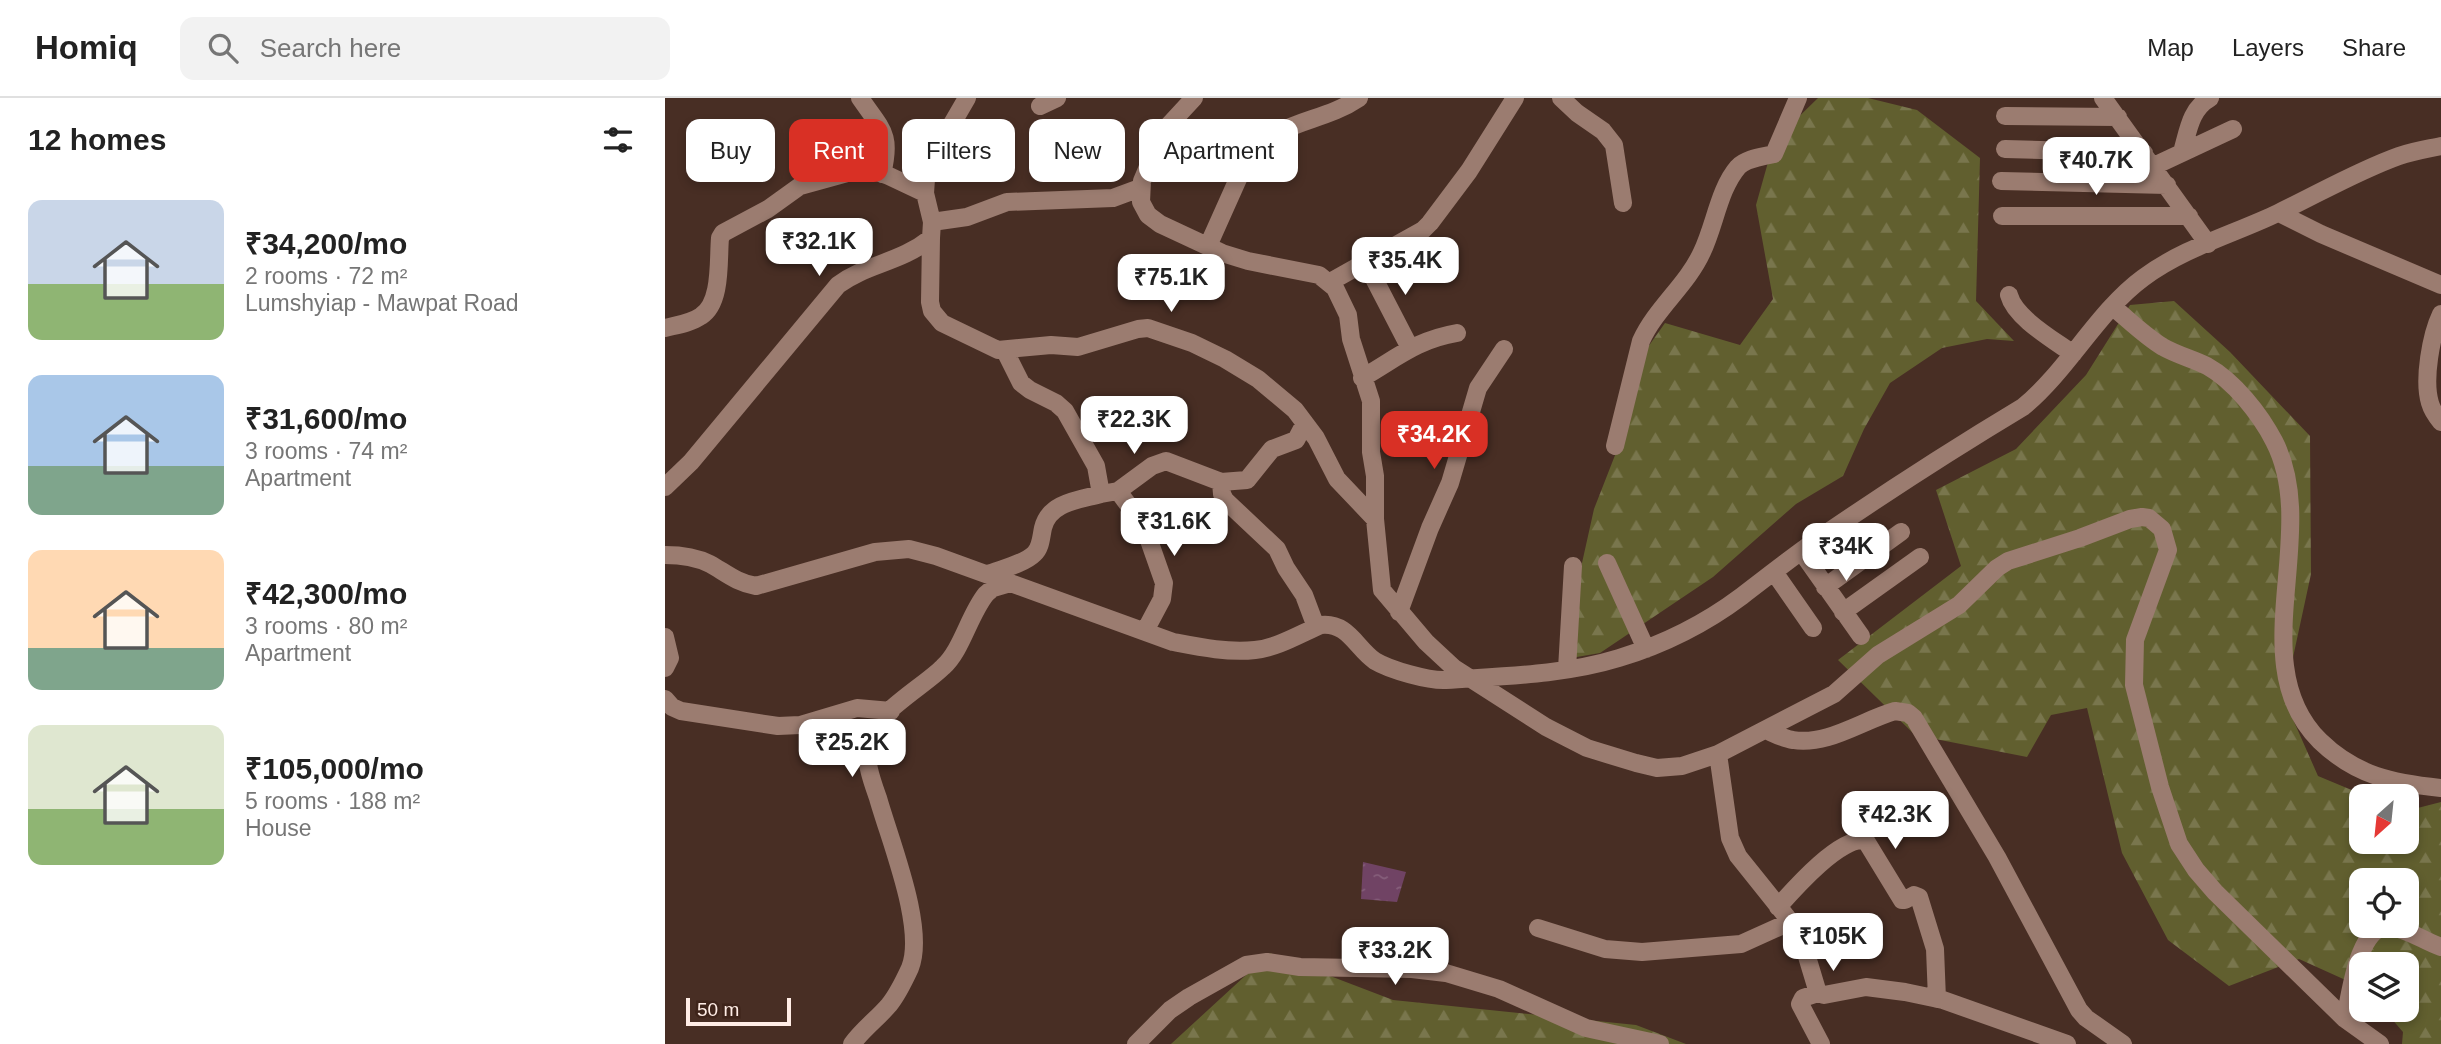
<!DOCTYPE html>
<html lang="en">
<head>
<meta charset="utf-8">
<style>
	:root { --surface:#fff; --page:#f2f2f2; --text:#222; --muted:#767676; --line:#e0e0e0; --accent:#d93025 }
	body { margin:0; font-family:Helvetica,sans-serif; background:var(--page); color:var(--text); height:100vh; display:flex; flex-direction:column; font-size:26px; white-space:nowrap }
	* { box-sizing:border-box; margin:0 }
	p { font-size:23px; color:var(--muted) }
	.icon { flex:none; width:38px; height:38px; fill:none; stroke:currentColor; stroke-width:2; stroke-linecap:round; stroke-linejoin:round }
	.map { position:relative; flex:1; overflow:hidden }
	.details { display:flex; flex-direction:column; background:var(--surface); width:665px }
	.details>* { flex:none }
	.top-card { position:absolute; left:21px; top:21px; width:665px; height:63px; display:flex; gap:14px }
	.needle { width:46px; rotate:207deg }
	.fabs { position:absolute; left:1684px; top:686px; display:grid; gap:14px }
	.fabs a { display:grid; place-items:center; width:70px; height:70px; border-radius:14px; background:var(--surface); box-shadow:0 4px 10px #0003; font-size:35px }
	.scale { position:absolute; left:21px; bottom:18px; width:105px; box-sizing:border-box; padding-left:7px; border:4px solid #ffede6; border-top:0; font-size:19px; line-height:24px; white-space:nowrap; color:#ffede6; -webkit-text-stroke:5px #3e241a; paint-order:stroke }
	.price { position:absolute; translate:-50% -60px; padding:0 16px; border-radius:14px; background:#fff; color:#222; font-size:23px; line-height:46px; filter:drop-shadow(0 2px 4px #0008) }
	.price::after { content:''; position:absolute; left:50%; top:42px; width:21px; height:16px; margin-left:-10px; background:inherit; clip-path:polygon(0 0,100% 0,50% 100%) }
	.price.on { background:var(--accent); color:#fff }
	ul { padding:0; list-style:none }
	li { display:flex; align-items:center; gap:21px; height:175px; padding:0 28px }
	li span { display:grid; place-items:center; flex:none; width:196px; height:140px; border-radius:14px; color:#555 }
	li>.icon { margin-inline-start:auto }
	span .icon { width:84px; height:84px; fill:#fffc; stroke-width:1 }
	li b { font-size:30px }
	h2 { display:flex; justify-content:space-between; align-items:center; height:84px; padding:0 28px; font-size:30px }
	.pill { padding:0 24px; border-radius:14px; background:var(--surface); box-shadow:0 4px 10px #0003; font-size:24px; line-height:63px }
	.pill.on { background:var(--accent); color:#fff }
	header { display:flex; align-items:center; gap:42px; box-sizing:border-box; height:98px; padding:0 35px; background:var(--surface); border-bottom:2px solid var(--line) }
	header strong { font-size:33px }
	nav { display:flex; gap:38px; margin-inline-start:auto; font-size:24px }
	.search { width:490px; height:63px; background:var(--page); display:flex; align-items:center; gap:18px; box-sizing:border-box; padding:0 24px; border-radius:14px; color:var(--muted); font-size:26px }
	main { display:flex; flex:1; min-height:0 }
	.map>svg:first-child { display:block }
	.forest { fill:url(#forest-firs); fill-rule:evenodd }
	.water { fill:url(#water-ripples) }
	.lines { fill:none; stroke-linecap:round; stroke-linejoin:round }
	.minor { stroke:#9b7c70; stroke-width:18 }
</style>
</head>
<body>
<header>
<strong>Homiq</strong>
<div class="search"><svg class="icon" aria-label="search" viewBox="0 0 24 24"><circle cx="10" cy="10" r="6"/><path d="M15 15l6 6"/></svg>Search here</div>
<nav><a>Map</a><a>Layers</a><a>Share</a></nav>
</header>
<main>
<section class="details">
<h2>12 homes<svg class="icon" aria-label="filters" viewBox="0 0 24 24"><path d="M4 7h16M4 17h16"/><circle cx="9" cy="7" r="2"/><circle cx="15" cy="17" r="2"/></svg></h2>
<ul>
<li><span style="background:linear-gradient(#c9d6e8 60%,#8fb573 0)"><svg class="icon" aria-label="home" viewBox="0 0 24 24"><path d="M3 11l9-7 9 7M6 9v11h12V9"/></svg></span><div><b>₹34,200/mo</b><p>2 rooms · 72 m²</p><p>Lumshyiap - Mawpat Road</p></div></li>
<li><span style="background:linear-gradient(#a9c7e8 65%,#7fa58c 0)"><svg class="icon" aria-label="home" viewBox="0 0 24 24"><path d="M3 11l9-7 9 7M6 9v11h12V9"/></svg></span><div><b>₹31,600/mo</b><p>3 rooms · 74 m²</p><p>Apartment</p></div></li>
<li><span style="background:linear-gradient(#ffd9b3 70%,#7fa58c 0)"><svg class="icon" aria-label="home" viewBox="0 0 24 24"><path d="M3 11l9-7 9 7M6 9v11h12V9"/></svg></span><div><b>₹42,300/mo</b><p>3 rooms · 80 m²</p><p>Apartment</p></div></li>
<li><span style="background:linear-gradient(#dfe7d0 60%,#8fb573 0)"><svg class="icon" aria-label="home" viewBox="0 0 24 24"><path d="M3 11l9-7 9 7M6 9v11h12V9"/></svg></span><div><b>₹105,000/mo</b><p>5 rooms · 188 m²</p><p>House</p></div></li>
</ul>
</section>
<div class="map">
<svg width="1776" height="946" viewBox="0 0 1776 946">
	<defs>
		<pattern id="forest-firs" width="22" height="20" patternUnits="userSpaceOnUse" patternTransform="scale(1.75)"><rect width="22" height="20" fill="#615f2f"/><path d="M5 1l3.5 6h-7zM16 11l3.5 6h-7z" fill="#79764d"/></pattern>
		<pattern id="water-ripples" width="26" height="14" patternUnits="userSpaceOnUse" patternTransform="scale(1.75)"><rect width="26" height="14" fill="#704364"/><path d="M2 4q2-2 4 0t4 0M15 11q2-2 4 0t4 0" fill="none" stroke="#855e7a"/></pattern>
	</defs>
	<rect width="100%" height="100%" fill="#482e24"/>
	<!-- forest -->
	<path class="forest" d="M1153,0H1203L1252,12L1315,60L1311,203L1349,243L1322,241L1277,250L1225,285L1199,331L1178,378L1131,406L1048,479L935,555L900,561L913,483L929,411L954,347L978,256L1000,225L1075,247L1108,201L1091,107L1109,43Z
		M1509,203L1565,254L1645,338L1646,476L1619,601L1653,678L1701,698H1696V744H1741V713L1776,704V946H1737L1738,934L1719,912H1741V866H1696V889L1634,861L1564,888L1503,842L1457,755L1422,610L1386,617L1362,659L1250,637L1173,562L1296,468L1271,392L1351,351L1421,277L1465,207ZM1696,782H1741V828H1696Z
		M605,855L728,902L971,927L1021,946H506Z"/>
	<!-- water -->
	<path class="water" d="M698,764L741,774L732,804L696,801Z"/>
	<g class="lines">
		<!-- minor -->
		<path class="minor" d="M195,0C217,32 227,36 217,76
			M529,0L503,28L493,45L477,83L476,104L483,117L495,126L557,155L583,163L654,177L670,190L683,217L686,241L706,303V354L710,378V421L717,492L761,544L789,570L881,629L922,650L971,665L992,670L1017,668L1053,656L1169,596L1213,557L1294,507L1332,470L1343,463L1415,440L1465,421L1477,419L1484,420L1497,431L1503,452L1470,542L1469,587L1495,689L1514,746L1531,772L1550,794L1680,921L1715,946
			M896,0L912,15L938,33L949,47L958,105
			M1438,0L1543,146
			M375,8L392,0
			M1340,18L1453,19
			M1340,51L1479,55
			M1517,54C1523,34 1525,11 1545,0
			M1489,68L1568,31
			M1336,83L1502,87
			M1614,115L1656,136L1776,187
			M1337,118H1524
			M267,124L302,119L342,104L448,100L475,90
			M266,140L265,204L267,213L277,225L333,252L386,247L413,249L473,231L483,230L527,245L560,261L593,281L630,312L651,340L672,381L710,421
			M543,148L581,63C615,19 654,27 694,0
			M701,165L745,250
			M665,184L758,132L765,125L804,73L850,0
			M1344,197C1350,220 1389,242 1408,256
			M1448,209C1465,223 1480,238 1498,249C1512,257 1528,261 1542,268C1569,283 1595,316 1609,343C1657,435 1576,565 1655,643C1691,678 1728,685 1776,690
			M1776,216C1766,237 1758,282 1765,305C1767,312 1771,318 1776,324
			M0,230C12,227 26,225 36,218C57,205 53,162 55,140L58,135L103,111L135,88L193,72L205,71L224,78L260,95
			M340,253L356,285L365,292L391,305L400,313L431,368L436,396L453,393L487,368L501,363L556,384L582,382L607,351L631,342L640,325
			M697,280C732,260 751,242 792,235
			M950,348L976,243C991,210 1022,187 1037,154C1050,127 1054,91 1073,69C1082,60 1097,59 1109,56L1133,0
			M556,384L557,396L560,402L612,451L621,470L639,497L651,529
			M0,389L26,364L173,187C203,165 235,165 266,140L267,124L260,95L261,81L284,31L302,0
			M453,393L479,428L499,485L497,501L480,533
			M1136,453L1196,538
			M0,457C15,457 31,459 45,466C61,475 72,485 91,488L210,454L244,451L271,458L508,544C534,549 563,555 590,552C612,550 635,536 656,527C683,524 691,550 710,563C725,572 764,583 781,582C839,578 899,577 954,560C997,547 1041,525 1077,498C1102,479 1127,459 1153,441C1220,395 1288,351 1358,309C1403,272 1433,213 1478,180C1518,150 1569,136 1613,115C1653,96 1692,73 1734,58C1748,53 1762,51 1776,48
			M942,465L981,551
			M1109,474L1148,530
			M323,476C336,471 359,466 369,456C376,450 376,439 378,430C384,404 414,402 436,396
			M1160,489L1236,434
			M734,514L765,430L785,385L813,290L839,251
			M1178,514L1255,459
			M0,539L5,560L0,570
			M902,571L908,468
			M0,601L7,609L16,613L113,628L135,627L192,610L226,613
			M1101,632C1110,636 1119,641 1128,642C1162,648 1198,622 1230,613L1243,615L1249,620L1332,759L1414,912L1421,920L1458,946
			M1053,656L1065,740L1073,758L1121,818L1137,842L1153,895L1159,897L1201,889L1240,894L1278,902L1402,946
			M1113,809C1128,792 1177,736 1201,743L1237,802H1240L1249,797L1254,799L1270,851L1272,901
			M873,830L940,851L977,854L1076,846L1125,824
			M1153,895L1138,900L1135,906L1156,946
			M1680,921C1685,898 1693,825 1725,829C1743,831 1759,843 1776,849
			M187,946C198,931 212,921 224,907C233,896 239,883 245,870C261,830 225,743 213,700C207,683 199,662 203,643C211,614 258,589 278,569C297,552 304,517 321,496L328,490L345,485
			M471,946L505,912L524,899L581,867L602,864L635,869L747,871L781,875L834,891L921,930L995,946"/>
	</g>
</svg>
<div class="fabs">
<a><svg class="needle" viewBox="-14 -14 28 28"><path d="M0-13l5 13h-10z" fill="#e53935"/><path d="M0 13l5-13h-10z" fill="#767676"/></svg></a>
<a><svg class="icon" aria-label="locate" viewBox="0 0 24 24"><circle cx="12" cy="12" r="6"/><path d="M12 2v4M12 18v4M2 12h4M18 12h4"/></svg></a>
<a><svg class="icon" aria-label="layers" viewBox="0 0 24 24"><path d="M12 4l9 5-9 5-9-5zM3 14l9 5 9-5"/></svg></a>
</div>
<div class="scale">50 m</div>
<b class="price" style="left:1431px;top:99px">₹40.7K</b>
<b class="price" style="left:154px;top:180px">₹32.1K</b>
<b class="price" style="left:740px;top:199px">₹35.4K</b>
<b class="price" style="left:506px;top:216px">₹75.1K</b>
<b class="price" style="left:469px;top:358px">₹22.3K</b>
<b class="price on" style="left:769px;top:373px">₹34.2K</b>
<b class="price" style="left:509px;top:460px">₹31.6K</b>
<b class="price" style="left:1181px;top:485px">₹34K</b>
<b class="price" style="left:187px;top:681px">₹25.2K</b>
<b class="price" style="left:1230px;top:753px">₹42.3K</b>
<b class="price" style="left:1168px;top:875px">₹105K</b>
<b class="price" style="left:730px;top:889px">₹33.2K</b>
<div class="top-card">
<a class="pill">Buy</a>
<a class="pill on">Rent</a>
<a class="pill">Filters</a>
<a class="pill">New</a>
<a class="pill">Apartment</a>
</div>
</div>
</main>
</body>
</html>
